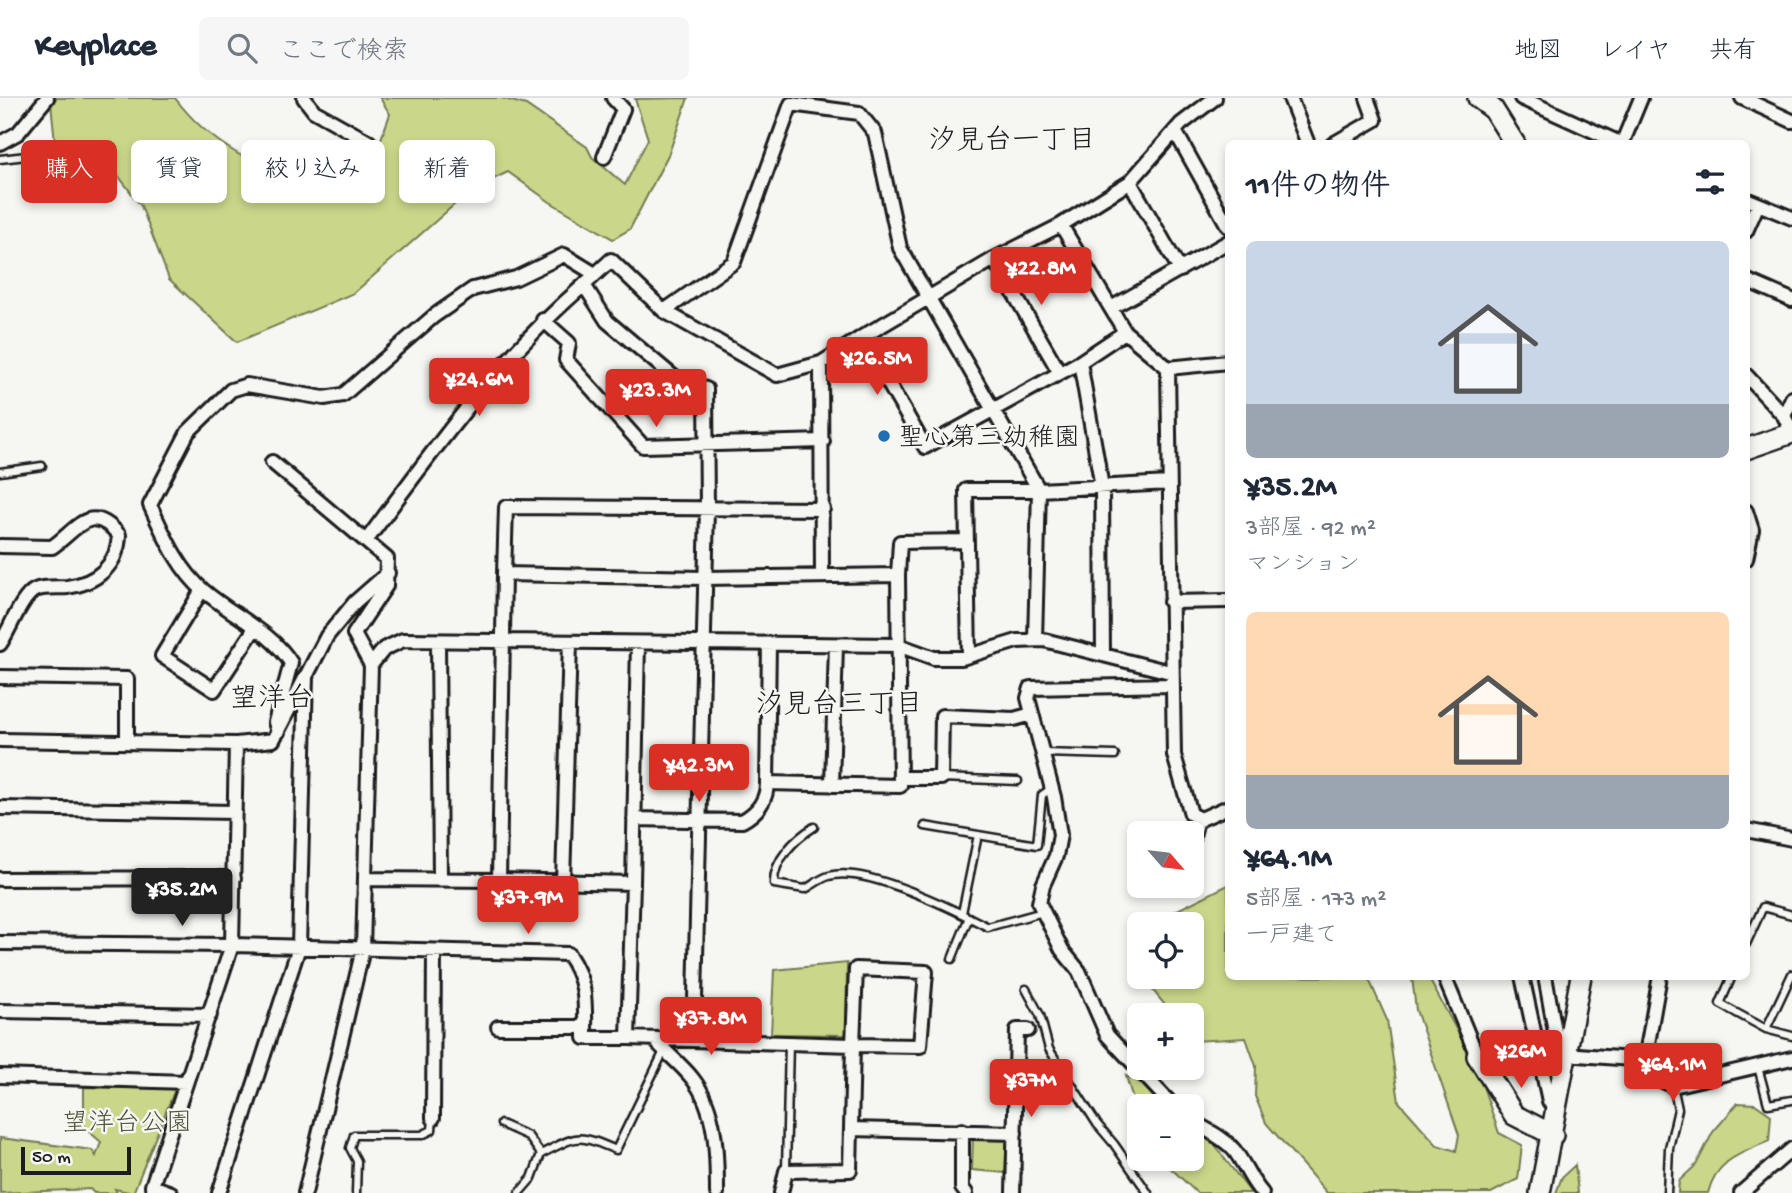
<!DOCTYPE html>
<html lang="ja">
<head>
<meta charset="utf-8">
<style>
	:root { --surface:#fff; --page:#f6f6f7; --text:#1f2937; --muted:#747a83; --line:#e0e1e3; --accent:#d93025 }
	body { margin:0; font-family:"Gochi Hand","Klee One",sans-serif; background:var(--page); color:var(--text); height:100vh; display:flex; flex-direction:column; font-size:26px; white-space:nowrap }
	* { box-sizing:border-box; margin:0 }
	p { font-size:23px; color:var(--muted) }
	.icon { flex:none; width:38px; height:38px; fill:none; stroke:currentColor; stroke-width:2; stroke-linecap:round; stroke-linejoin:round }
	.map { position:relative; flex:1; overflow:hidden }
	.details { position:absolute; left:1225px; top:42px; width:525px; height:840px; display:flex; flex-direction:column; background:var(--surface); border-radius:10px; box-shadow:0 4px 10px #0003 }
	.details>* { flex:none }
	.banner { position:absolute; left:21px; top:42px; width:665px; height:63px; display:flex; gap:14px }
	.needle { width:46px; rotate:118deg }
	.controls { position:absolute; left:1127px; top:723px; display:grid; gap:14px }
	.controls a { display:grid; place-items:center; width:77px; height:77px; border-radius:10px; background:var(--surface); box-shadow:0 4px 10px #0003; font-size:35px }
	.scale { position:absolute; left:21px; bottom:18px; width:110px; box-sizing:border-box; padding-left:7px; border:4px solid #1c1c1c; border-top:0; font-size:19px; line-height:24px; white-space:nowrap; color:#1c1c1c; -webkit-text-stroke:5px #f6f6f2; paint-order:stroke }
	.price { position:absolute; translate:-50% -60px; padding:0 16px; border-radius:7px; background:var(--accent); color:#fff; font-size:23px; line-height:46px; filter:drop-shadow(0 2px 4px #0008) }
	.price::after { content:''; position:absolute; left:50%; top:42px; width:21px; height:16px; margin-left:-10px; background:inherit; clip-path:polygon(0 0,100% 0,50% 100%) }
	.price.current { background:#222; color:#fff }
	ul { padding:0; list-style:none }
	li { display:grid; align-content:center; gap:14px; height:371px; padding:0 21px }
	li span { display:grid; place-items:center; height:217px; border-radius:10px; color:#555 }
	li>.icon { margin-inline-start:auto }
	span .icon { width:126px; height:126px; fill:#fffc; stroke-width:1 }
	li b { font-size:30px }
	h2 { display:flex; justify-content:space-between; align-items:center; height:84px; padding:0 21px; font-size:30px }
	.pill { padding:0 24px; border-radius:10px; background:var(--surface); box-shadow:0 4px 10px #0003; font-size:24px; line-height:63px }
	.pill.current { background:var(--accent); color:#fff }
	header { display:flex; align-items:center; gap:42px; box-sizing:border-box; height:98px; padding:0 35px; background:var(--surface); border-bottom:2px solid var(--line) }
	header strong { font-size:33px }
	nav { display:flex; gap:38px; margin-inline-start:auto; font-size:24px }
	.search { width:490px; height:63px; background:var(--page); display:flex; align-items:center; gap:18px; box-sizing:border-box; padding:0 24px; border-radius:10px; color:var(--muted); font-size:26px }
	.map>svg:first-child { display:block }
	.green { fill:#cad78a; stroke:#737a53; stroke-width:2 }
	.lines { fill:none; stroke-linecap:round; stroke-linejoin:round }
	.lane-casing { stroke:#1c1c1c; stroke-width:11 }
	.street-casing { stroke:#1c1c1c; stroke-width:18 }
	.secondary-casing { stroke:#1c1c1c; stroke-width:24 }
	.lane { stroke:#f6f6f2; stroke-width:6 }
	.street { stroke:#f6f6f2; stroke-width:12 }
	.secondary { stroke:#f6f6f2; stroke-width:19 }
	.poi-dot { fill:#1f6fb2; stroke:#f6f6f2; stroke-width:2.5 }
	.labels { text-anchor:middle; stroke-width:5; stroke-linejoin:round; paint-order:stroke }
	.poi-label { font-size:26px; fill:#1c1c1c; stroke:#f6f6f2; text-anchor:start }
	.park-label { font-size:26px; fill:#50543d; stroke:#f6f6f2 }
	.neighbourhood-label { font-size:28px; fill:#1c1c1c; stroke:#f6f6f2 }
</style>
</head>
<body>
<header>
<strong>Keyplace</strong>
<div class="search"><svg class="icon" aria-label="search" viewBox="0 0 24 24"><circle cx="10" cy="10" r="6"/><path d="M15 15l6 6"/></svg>ここで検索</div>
<nav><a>地図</a><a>レイヤ</a><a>共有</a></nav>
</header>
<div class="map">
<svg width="1792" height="1095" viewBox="0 0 1792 1095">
	<rect width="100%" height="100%" fill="#f6f6f2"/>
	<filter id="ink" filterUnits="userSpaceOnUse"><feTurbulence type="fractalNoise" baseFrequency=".0143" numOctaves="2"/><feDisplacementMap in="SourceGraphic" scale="14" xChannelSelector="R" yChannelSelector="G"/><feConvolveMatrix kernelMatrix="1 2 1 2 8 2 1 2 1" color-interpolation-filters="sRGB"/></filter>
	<g filter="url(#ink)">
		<!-- green -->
		<path class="green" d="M57,0H175C212,49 257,69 314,88L377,52L390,16L380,0H501L526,7L587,49L592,59L625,87L648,41L635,1L688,0L669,55L630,131L613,141L550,104L508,74L472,91L354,195L237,244L169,181L141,108L99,52L55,44L51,5Z
			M1228,787V878L1368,879L1387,922L1399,1004L1437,1047L1456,1053L1459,1037L1416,912L1412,879H1428L1476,968L1499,1035L1522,1047L1518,1081L1491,1095H1327L1266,1025L1255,998L1256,968L1246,940L1194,943L1192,917H1173L1147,885L1149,879L1192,878V826H1163L1165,818Z
			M847,865L846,937L771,936L774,872Z
			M1126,978L1179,1002L1184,1008H1139V1021Z
			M84,989L175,991L133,1095L115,1091L117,1095H94L90,1091L0,1095V1040L92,1052L96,1058L101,1044L84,1029Z
			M1738,1005L1755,1006L1771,1017L1769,1043C1741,1055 1716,1062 1708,1095H1678L1679,1083L1696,1067L1713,1034Z
			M1192,1018L1251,1095H1197L1161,1061L1192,1060Z
			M973,1038L1007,1039L1005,1075L972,1072Z
			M1575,1067L1578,1095H1556L1562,1079Z"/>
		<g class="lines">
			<defs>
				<path id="lane" d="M0,61L62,54L95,69L106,90
					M0,374L42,368
					M1043,655L1115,657
					M941,680L1018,683
					M925,728L1037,747L1042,697L1052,690
					M814,729C795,741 773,762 774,786L805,791C813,787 821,780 829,778C865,767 955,812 988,829L1043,814
					M1192,756L1201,721
					M962,815L978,737
					M1746,846L1763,809L1792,817
					M952,861L969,819
					M1732,878L1720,906L1766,931L1792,938
					M1026,891L1040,917L1049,951L1097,1026L1114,1046L1148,1095
					M1766,931L1792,876
					M1758,969L1768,1006L1792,1002
					M501,1026L528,1038L541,1056
					M786,1072L789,945
					M356,1095L357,1063L350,1050L354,1037H422L432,1032L433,1020
					M519,1095L532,1080L541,1056C579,1037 576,1035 616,1052L664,953
					M1667,1095L1669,1050L1678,1011L1673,988"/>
				<path id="street" d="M304,0L314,13L369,44
					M1290,0L1308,46
					M1521,0L1622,46L1641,0
					M1742,0L1792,23
					M1175,33L1228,128
					M0,45L18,35L47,0
					M1333,46L1375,22L1367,0
					M604,59L623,11L613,0
					M1130,84L1180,172
					M1746,101L1792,120
					M1061,127L1130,84L1181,26L1215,0
					M1746,133L1758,106
					M994,161L1060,275
					M1746,182L1792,202
					M1111,210L1228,144
					M664,213L734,164L791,6L859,15L875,35L900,150L1039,392H966L969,558
					M543,222L569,245L566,262L643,348L823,343
					M1080,264L1125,234
					M1228,264L1168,270L1174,657L1191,716L1201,721L1228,709
					M821,265L822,477
					M1746,277L1784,318
					M1792,300L1784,318L1792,334
					M272,364L387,461L386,488L354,536L371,567
					M1746,413L1752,432L1746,461
					M366,443C433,353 498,261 584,187
					M0,448L52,449C77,432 90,403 119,437C118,467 97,485 67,489C57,490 45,488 35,492C21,499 10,532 0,546
					M504,476L506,409L823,411
					M898,477L900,444L967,443
					M202,492L162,558L214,592L255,530
					M1170,504L1228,503
					M1035,542L1039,392L1169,385
					M438,543L440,782
					M638,545L633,785L499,782L504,476L704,480L898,477L900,688L767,685L769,546
					M1103,557L1102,389L1080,264L925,349L862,239L994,161L1061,127L1125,234L1168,270
					M0,579L127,581V644
					M1171,587L1031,590L1028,600L1054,699L1060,737L1056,758L1043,787L1039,805L1062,852L1079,873L1107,937L1173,1008
					M278,634L275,624L291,565C271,533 233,518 204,493C178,471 164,437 150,407L188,334L231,292L247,287L324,300L343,297L434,218L473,191L516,180L564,157L595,176
					M0,642L236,646L232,847L152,1088L171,1095
					M236,646L273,642L327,538L355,504L388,475
					M900,680H941L942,618L1014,621L1032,616
					M832,687L836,547
					M0,710L235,714
					M634,721L742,723C757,715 767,702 767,685
					M1746,732L1792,741
					M0,781L234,780
					M365,781L499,782
					M563,784L570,544
					M633,785L628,940L853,947L850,1072L786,1073L781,1095
					M0,845L232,847L568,856C588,886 585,905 585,940H628
					M856,871L926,874L920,948L853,947Z
					M1444,878L1477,958
					M1522,878L1549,1003L1556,1013
					M1545,878L1561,967
					M0,913L210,917
					M498,929H585
					M654,941C666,955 681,966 692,980C717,1011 717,1057 717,1095
					M694,942L707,411L706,291L676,281L607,223L584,187L611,162L664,213L777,277L821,265L862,239
					M1565,956L1645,962L1656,967L1663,983L1673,988L1792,960
					M1645,962L1660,878
					M0,978L186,984
					M433,1020L434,853
					M1192,1023C1206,1032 1223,1039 1234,1052C1245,1066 1250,1082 1262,1095
					M851,1031L1015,1035
					M962,1032V1090L966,1095
					M219,1095L299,849L306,578
					M305,1095L363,851L371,567L384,551L403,542L898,547L934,560H962L1017,543L1044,542L1170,574
					M1013,1095L1017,932H1028
					M1741,1095L1792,1051"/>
				<path id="secondary" d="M1478,0L1493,11L1515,46
					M1746,351L1792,335
					M1477,958L1514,1017L1553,1037
					M1540,1095L1581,878"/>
			</defs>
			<!-- lane casing -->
			<use href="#lane" class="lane-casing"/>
			<!-- street casing -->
			<use href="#street" class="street-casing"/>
			<!-- secondary casing -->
			<use href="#secondary" class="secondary-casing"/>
			<!-- lane -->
			<use href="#lane" class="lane"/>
			<!-- street -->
			<use href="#street" class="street"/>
			<!-- secondary -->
			<use href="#secondary" class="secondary"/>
		</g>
	</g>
	<!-- markers -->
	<circle class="poi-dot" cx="884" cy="338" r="7"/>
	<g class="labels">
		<!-- poi labels -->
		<g class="poi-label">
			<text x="898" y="347">聖心第三幼稚園</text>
		</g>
		<!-- park labels -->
		<g class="park-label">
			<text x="127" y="1032">望洋台公園</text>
		</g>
		<!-- neighbourhood labels -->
		<g class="neighbourhood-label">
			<text x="1012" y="50">汐見台一丁目</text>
			<text x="272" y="608">望洋台</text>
			<text x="839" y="614">汐見台三丁目</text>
		</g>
	</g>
</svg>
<div class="controls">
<a><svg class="needle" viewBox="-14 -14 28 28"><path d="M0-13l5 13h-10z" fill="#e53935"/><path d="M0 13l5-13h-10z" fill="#747a83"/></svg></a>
<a><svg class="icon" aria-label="locate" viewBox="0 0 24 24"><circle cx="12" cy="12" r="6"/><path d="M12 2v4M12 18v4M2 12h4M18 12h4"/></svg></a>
<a>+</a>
<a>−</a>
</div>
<div class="scale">50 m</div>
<b class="price" style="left:1041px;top:209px">¥22.8M</b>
<b class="price" style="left:877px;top:299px">¥26.5M</b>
<b class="price" style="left:479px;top:320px">¥24.6M</b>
<b class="price" style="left:656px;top:331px">¥23.3M</b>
<b class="price" style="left:699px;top:706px">¥42.3M</b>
<b class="price current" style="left:182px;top:830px">¥35.2M</b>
<b class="price" style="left:528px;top:838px">¥37.9M</b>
<b class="price" style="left:711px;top:959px">¥37.8M</b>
<b class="price" style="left:1521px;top:992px">¥26M</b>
<b class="price" style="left:1673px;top:1005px">¥64.1M</b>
<b class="price" style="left:1031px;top:1021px">¥37M</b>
<div class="banner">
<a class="pill current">購入</a>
<a class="pill">賃貸</a>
<a class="pill">絞り込み</a>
<a class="pill">新着</a>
</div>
<section class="details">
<h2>11件の物件<svg class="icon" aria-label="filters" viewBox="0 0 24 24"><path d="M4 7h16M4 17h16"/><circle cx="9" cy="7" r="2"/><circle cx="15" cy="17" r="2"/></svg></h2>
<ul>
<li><span style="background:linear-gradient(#c9d6e8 75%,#9aa5b1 0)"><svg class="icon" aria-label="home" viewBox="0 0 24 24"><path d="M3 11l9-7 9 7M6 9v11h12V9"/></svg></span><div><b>¥35.2M</b><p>3部屋 · 92 m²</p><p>マンション</p></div></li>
<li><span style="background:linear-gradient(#ffd9b3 75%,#9aa5b1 0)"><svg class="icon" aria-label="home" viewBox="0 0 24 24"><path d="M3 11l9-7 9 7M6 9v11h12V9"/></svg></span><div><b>¥64.1M</b><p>5部屋 · 173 m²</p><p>一戸建て</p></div></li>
</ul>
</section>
</div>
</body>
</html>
